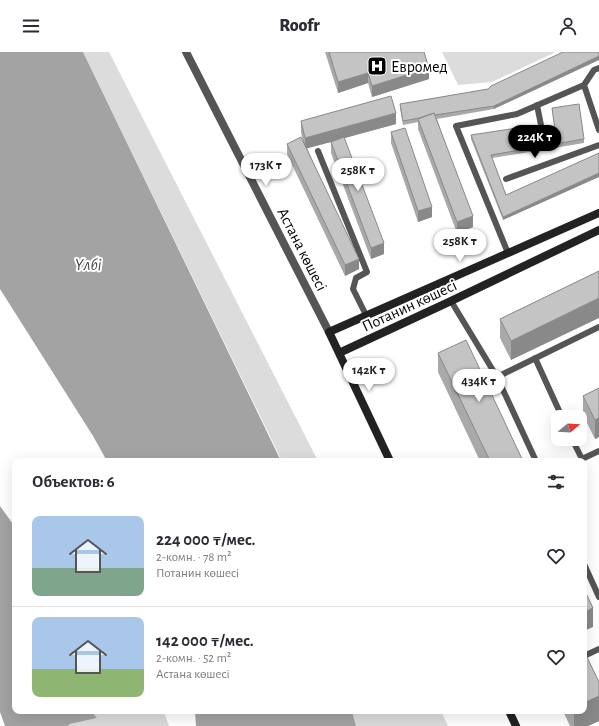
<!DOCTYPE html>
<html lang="ru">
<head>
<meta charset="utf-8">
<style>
	:root { --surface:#fff; --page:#f2f2f3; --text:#2b2b33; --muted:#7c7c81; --line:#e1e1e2; --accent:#000 }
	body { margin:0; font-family:"Alegreya Sans",sans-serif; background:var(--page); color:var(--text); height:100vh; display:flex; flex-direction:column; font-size:15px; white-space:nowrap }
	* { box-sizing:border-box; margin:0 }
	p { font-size:13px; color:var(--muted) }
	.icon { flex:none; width:22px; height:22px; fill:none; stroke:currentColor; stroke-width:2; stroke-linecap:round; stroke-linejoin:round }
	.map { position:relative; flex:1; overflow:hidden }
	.sheet { position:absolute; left:12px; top:406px; width:575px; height:256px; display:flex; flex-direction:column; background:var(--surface); border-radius:8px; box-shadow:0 4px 16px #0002 }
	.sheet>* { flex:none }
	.needle { width:26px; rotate:72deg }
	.tools { position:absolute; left:551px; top:358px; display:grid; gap:8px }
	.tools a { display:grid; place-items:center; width:36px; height:36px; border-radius:8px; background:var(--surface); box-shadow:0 4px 16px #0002; font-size:20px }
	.price { position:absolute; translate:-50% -34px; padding:0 9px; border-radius:14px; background:#fff; color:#222; font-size:13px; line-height:26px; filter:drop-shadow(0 1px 2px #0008) }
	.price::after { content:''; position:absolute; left:50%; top:24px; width:12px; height:9px; margin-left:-6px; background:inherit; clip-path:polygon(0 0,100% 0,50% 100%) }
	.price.active { background:var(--accent); color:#fff }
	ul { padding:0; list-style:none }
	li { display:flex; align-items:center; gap:12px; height:100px; padding:0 20px }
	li+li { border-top:1px solid var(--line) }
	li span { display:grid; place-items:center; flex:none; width:112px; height:80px; border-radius:8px; color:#555 }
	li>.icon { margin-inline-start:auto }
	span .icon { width:48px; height:48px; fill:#fffc; stroke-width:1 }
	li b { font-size:17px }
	h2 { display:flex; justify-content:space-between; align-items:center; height:48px; padding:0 20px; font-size:17px }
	header { display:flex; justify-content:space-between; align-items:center; height:52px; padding:0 20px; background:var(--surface); font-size:18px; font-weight:800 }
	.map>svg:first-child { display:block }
	.green { fill:#dcdcdc }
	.water { fill:#a3a3a3 }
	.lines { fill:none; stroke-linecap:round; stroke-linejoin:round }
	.service { stroke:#555; stroke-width:6 }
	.minor { stroke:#555; stroke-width:8 }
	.secondary { stroke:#222; stroke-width:8 }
	.wall { fill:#a9a9a9 }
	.shaded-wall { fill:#898989 }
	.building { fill:#c4c4c4; stroke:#898989 }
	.labels { text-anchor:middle; stroke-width:4; stroke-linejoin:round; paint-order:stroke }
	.poi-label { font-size:16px; fill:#000; stroke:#fff; text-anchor:start }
	.street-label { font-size:16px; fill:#000; stroke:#fff }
	.water-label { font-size:17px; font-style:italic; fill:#444; stroke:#fff }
</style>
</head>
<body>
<header><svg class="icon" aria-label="menu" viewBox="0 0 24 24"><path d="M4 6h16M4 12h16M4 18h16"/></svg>Roofr<svg class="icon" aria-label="person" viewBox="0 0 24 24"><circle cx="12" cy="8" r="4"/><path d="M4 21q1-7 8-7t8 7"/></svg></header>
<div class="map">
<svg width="599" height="674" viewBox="0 0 599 674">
	<rect width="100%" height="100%" fill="#fff"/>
	<!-- green -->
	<path class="green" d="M83,0H109L318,409H282Z
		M442,0H556L492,30L458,33Z
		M91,659H159L165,663L169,674H68L70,672L97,666Z
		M352,659H441L448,674H356Z"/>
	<!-- water -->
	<path class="water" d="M0,0H83L281,409H107L93,384L0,237Z
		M0,454L15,475V659H91L97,666L70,672L68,674H5L0,660Z
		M195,659H352L356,674H196Z"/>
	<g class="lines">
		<!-- service -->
		<path class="service" d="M584,33L599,78
			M537,53L542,78
			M318,99L367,220L356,226L353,237L366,263
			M506,127L599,93
			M508,201L456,74L517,62L584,33L594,18L599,16
			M451,249L497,325L599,275
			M535,306L562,365
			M497,325L536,409
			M572,387L582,407L599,399
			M584,512L599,545
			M584,604L599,597"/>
		<!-- minor -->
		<path class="minor" d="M186,0L329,280"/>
		<!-- secondary -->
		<path class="secondary" d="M339,301L451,249L599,178
			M390,409L329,280L599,161
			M509,659L516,674"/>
	</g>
	<!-- wall -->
	<path class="wall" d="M325,0H424L429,27L372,45L368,31L338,41Z
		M563,0L494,57L437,67L473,175L457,181L418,77V70L403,73L400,56V52L488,37Z
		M552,56L584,87V91L492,106L506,143L503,168L471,87V83L531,82L555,78Z
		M301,69L396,72L344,86L384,202L371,207L331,101V90L307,96L359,217L345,224L287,102V92L303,90L301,80Z
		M391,80L432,165L418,170L391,91Z
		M599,219L511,308L500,286V267Z
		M438,301L523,409H480L438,320Z
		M599,336V385L595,387L583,363V344Z
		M599,630V669L588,674H570L563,659H584Z"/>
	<!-- shaded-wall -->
	<path class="shaded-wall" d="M599,4V8L494,57V54Z
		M429,16V27L372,45V34Z
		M368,21V31L338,41V30Z
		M396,61V72L305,97V86Z
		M599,121V125L503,168V165Z
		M432,155V165L418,170V159Z
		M473,164V175L457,181V170Z
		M384,191V202L371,207V196Z
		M359,207V217L345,224V213Z
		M599,246V266L511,308V289Z
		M599,366V385L595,387V368Z
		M593,556V575L584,579V560Z
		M599,644V669L588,674H574V659H584V651Z"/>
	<!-- building -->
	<path class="building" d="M329,0H424L429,16L372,34L368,21L338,30Z
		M563,0H599V4L494,54L435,63L434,61L419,66L403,69L400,52L488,37L491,34Z
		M391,44L396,61L305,86L301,69Z
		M579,52L584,87L491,103L506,143L599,101V121L503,165L471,83L530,74L531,82L555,78L552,56Z
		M434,61L473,164L457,170L418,67Z
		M405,76L432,155L418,159L391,80Z
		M301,85L359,207L345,213L287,92Z
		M344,85L384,191L371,196L331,90Z
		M599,219V246L511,289L500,267Z
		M466,288L523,409H490L438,301Z
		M599,336V366L595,368L583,344Z
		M584,537L593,556L584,560Z
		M584,599L599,630V644L584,651Z"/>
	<!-- icons -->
	<defs>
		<symbol id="hospital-square" viewBox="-11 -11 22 22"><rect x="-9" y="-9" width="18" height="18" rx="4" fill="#000" stroke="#fff"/><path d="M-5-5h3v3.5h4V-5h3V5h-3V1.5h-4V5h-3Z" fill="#fff"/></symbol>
	</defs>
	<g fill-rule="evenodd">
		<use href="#hospital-square" x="366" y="3" width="22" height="22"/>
	</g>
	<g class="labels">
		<!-- poi labels -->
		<g class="poi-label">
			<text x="391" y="20">Евромед</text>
		</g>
		<!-- street labels -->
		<g class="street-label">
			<text transform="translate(303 197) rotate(63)" y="6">Астана көшесі</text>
			<text transform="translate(409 253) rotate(-25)" y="6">Потанин көшесі</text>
		</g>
		<!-- water labels -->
		<g class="water-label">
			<text x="88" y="218">Үлбі</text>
		</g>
	</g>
</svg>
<div class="tools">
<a><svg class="needle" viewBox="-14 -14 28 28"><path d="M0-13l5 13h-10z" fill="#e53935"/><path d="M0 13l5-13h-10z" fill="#7c7c81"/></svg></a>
</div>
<b class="price active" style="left:535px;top:107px">224K ₸</b>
<b class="price" style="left:266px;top:135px">173K ₸</b>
<b class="price" style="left:358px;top:140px">258K ₸</b>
<b class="price" style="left:460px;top:211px">258K ₸</b>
<b class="price" style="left:369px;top:340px">142K ₸</b>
<b class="price" style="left:479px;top:351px">434K ₸</b>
<section class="sheet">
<h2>Объектов: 6<svg class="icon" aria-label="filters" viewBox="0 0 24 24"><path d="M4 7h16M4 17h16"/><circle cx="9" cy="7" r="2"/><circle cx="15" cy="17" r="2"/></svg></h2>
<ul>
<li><span style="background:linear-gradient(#a9c7e8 65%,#7fa58c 0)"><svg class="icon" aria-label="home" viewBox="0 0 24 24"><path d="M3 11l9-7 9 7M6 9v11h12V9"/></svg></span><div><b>224 000 ₸/мес.</b><p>2-комн. · 78 m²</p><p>Потанин көшесі</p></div><svg class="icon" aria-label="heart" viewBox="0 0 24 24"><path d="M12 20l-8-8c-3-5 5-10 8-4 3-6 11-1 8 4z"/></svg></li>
<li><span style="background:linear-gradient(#a9c7e8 65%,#8fb573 0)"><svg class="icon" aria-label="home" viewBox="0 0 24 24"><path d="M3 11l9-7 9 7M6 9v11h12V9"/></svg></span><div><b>142 000 ₸/мес.</b><p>2-комн. · 52 m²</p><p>Астана көшесі</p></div><svg class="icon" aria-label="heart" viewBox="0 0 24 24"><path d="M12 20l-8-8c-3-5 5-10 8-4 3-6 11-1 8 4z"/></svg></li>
</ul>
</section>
</div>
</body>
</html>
